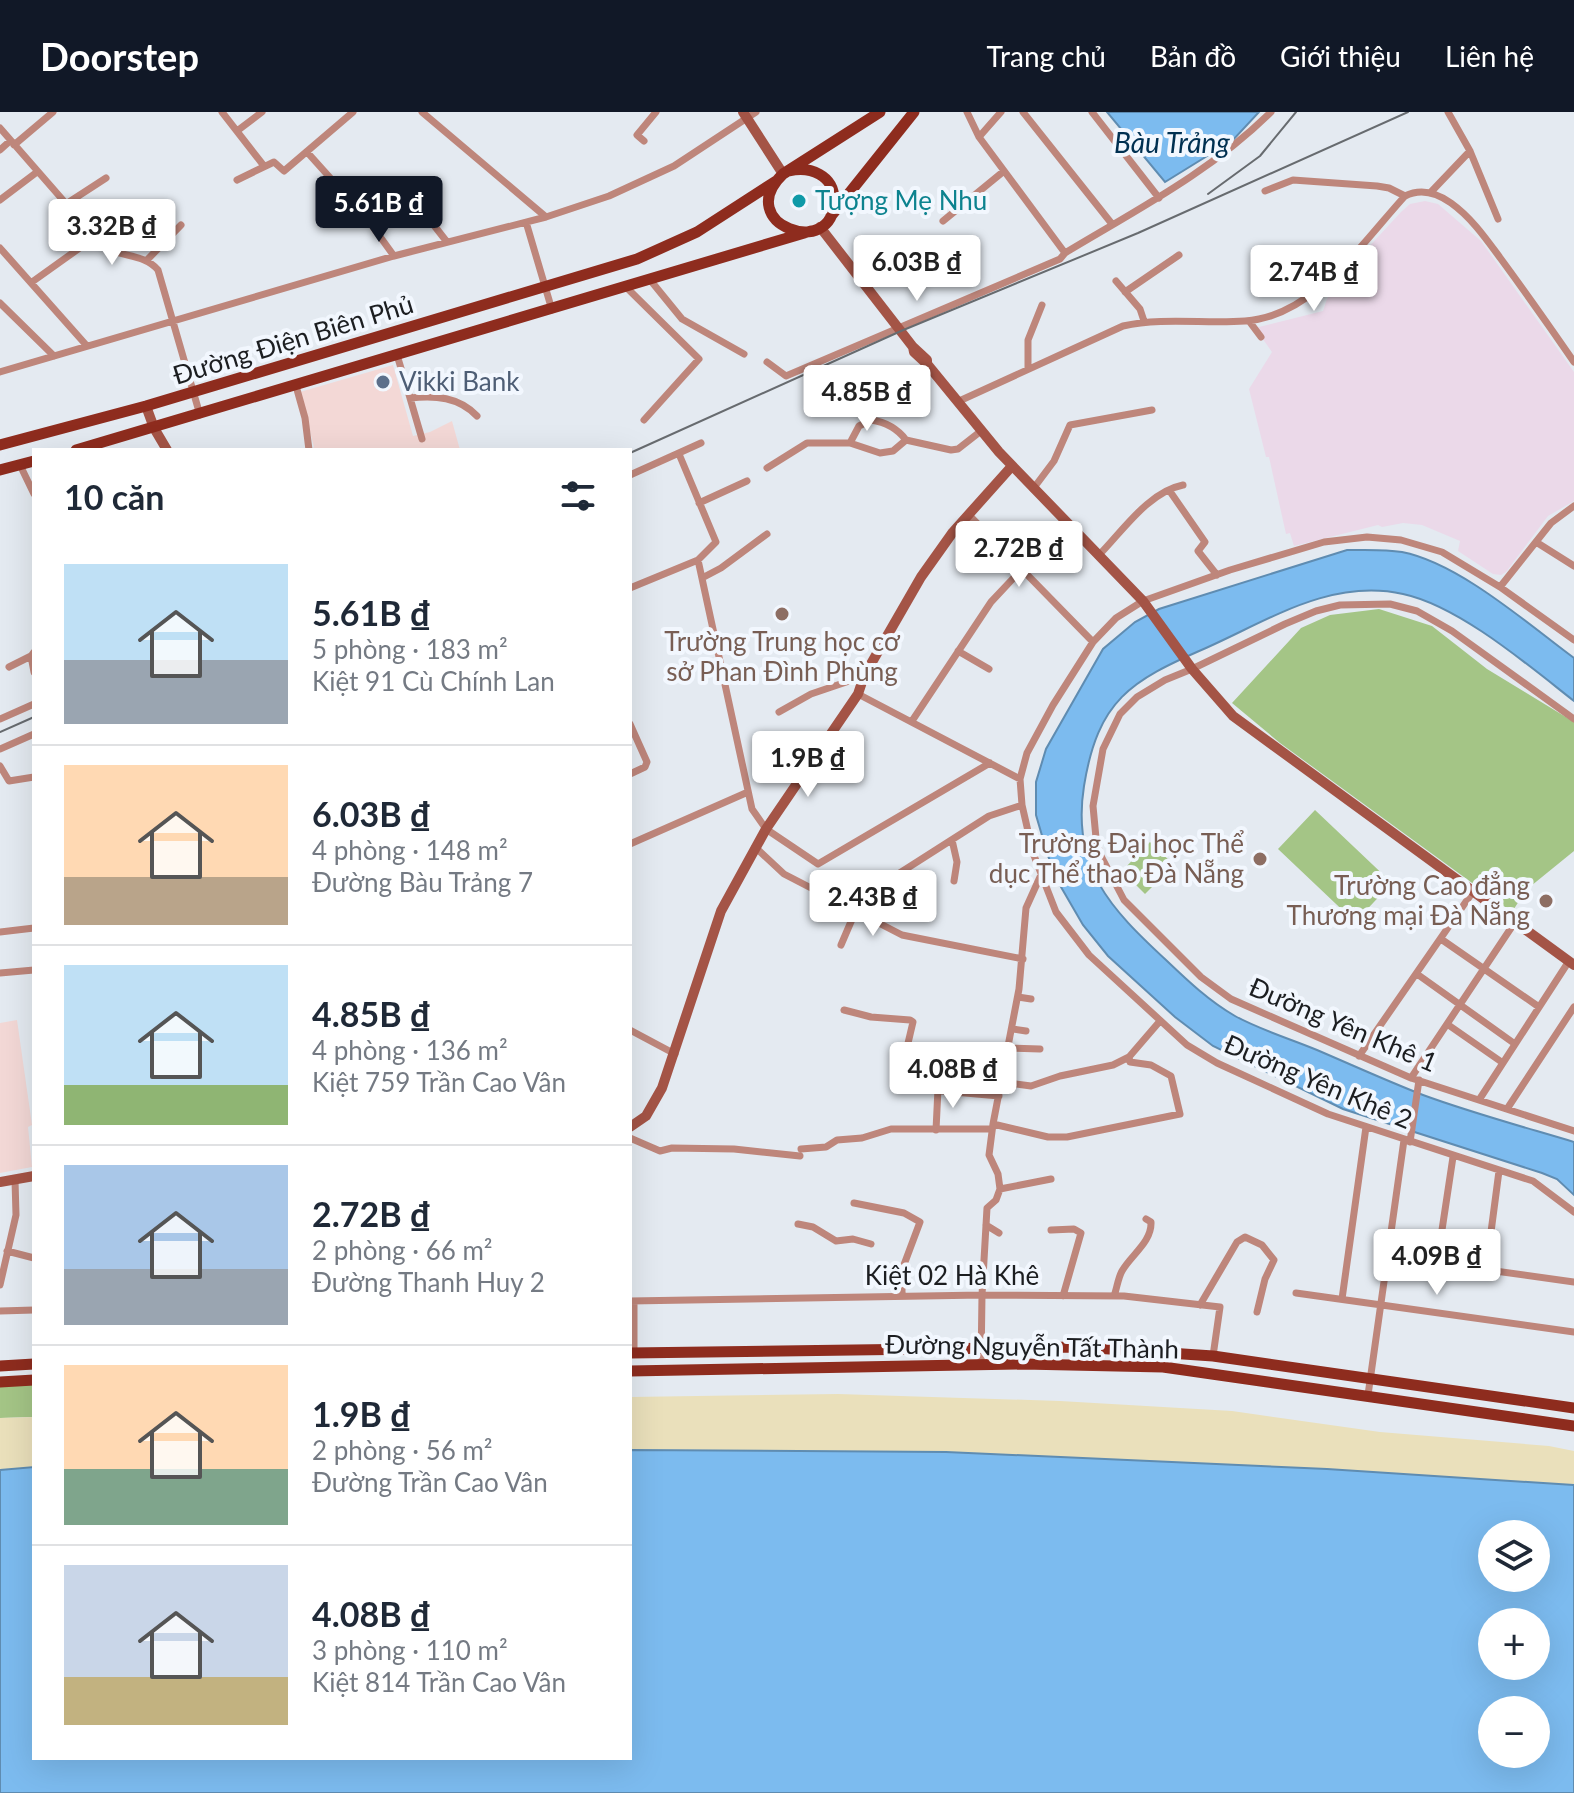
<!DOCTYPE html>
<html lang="vi">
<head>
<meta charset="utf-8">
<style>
	:root { --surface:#fff; --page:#f6f6f7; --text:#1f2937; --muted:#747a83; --line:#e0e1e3; --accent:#111827 }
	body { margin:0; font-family:Lato,sans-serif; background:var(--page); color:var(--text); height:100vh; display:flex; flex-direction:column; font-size:30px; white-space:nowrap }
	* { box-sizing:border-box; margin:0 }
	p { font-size:26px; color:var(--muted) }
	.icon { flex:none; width:44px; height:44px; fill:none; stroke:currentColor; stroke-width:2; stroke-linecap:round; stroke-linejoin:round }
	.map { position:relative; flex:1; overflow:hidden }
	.drawer { position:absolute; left:32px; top:336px; width:600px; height:1312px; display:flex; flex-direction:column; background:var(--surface); border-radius:0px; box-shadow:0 8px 32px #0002 }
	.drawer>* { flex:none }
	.buttons { position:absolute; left:1478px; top:1408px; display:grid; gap:16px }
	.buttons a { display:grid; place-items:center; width:72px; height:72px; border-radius:50%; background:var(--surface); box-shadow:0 8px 32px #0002; font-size:40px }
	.price { position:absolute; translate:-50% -68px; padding:0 18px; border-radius:8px; background:#fff; color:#222; font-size:26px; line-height:52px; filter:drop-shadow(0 2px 4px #0008) }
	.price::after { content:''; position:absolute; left:50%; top:48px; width:24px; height:18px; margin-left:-12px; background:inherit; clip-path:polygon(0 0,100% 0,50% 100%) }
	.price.current { background:var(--accent); color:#fff }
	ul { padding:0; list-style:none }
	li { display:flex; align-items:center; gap:24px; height:200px; padding:0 32px }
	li+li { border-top:2px solid var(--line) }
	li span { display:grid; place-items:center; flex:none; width:224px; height:160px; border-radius:0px; color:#555 }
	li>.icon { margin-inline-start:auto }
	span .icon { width:96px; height:96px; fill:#fffc; stroke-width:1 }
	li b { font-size:34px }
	h2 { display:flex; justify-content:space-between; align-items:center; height:96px; padding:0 32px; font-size:34px }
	header { display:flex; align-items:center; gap:48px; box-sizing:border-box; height:112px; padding:0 40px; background:var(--accent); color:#fff }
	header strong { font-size:38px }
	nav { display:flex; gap:44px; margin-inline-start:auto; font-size:28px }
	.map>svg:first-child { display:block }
	.commercial { fill:#f3d8d6 }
	.industrial { fill:#ebd9e9 }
	.green { fill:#a4c586 }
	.sand { fill:#eae0bb }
	.water { fill:#7cbbef; stroke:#5f8cb1; stroke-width:2; fill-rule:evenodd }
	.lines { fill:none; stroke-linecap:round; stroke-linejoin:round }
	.street { stroke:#be867b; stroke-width:7 }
	.secondary { stroke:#a45446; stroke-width:10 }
	.primary { stroke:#8e2c1e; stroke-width:11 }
	.rail { stroke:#676b6f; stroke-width:2 }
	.culture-dot { fill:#0f9aa8; stroke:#f2f7fe; stroke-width:3 }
	.service-dot { fill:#5c6f8a; stroke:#f2f7fe; stroke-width:3 }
	.education-dot { fill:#8d6e63; stroke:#f2f7fe; stroke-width:3 }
	.labels { text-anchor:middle; stroke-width:8; stroke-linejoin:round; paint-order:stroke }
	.culture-label { font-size:26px; fill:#0d838f; stroke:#f2f7fe; text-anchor:start }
	.street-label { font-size:26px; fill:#1c1e21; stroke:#f2f7fe }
	.service-label { font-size:26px; fill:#4e5e75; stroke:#f2f7fe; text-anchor:start }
	.education-label { font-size:26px; fill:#785e54; stroke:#f2f7fe; text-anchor:end }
	.water-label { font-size:28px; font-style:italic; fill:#003051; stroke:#f2f7fe }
</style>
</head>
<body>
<header>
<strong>Doorstep</strong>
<nav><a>Trang chủ</a><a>Bản đồ</a><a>Giới thiệu</a><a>Liên hệ</a></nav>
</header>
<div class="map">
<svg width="1574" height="1681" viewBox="0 0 1574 1681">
	<rect width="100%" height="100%" fill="#e4eaf1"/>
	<!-- commercial -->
	<path class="commercial" d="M393,253L413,324L430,320L452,309L460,338H311L314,335L300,280Z
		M17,908L32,1013L28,1015L32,1055L0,1061V911Z"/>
	<!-- industrial -->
	<path class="industrial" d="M1425,89L1438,92L1481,129L1574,260V389L1548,404L1506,460L1501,463L1493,462L1458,439L1460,429L1422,413L1403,411L1382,415L1378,413L1294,434L1290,421L1286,422L1269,345H1266L1249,277L1272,240L1255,216L1323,199L1327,187L1341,165L1401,100L1410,92Z"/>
	<!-- green -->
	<path class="green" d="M1379,497L1432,514L1487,557L1574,610V739L1526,778L1512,800L1280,631L1232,591L1301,516L1330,503Z
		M1315,698L1392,771L1355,810L1278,737Z
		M1150,730L1174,753L1145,782L1122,759Z
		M34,1269V1305L0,1306V1271Z"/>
	<!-- sand -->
	<path class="sand" d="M838,1282L1060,1289L1232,1299L1380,1320L1549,1334L1574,1339V1373L1327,1357L946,1340L630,1338V1285Z
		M34,1305V1355L0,1358V1306Z"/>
	<!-- water -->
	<path class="water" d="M1107,0H1259L1233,28L1165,70Z
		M1347,438C1365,438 1384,437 1402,440C1459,451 1528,512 1574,546V589C1528,553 1459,494 1403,482C1331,466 1269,508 1206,536C1130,569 1098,588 1084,674C1071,756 1111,797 1166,848C1188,869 1209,889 1235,904C1260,918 1291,927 1317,938C1352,953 1387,969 1423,983C1472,1001 1524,1015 1574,1030V1083L1557,1067L1542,1061L1343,997L1213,934L1175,905L1108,844L1083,813L1061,775L1048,744L1036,703V670L1046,637L1103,537L1135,510L1159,497Z
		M630,1338L946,1340L1327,1357L1574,1373V1681H0V1358L34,1355V1646H630ZM1536,1422V1466H1492V1422ZM1492,1510H1536V1554H1492ZM1492,1598H1536V1642H1492Z"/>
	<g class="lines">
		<!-- street -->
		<path class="street" d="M222,0L264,54
			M422,0L546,105
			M967,0L979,25L1065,141
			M1023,0L1112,112
			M1092,0L1159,86
			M1448,0L1470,39L1498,107
			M0,16L103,134C120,146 144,141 158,158L200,303
			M237,19L262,0
			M979,25L1001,0
			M644,29L637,23L656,0
			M14,33L53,0
			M0,38L10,29
			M307,40L368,108L394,144
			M237,68L274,50L284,59L353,0
			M401,71L447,130
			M1265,79L1293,68L1377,74L1389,76L1405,84
			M1430,81L1470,39
			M0,88L37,60
			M66,92L106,66
			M943,109L1004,59
			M526,110L552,198
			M0,136L87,234
			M147,148L181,113
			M651,169L682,207L744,242
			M1116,169L1140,197L1144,209
			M32,170L95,125
			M627,176L699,247L644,308
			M1125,180L1179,143
			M0,191L54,244
			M1249,209L1261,225
			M397,243L410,286C435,283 459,285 477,304
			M767,250L786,264L1060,147L1065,141C1138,97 1209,61 1271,0
			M1028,257V228L1042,193
			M0,260L394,144L546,105L609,84L674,54L756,0
			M296,274L305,306L309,338
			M410,286L422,327
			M957,290L1123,214C1163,205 1205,212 1245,209C1313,205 1362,131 1405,84C1421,76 1437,81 1451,91C1472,106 1487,128 1501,147C1526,181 1550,215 1574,250
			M850,331L859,314L871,308C885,310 897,316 906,328
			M20,353L34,382
			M767,356L807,331H850L880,341L893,339L906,328L951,338L958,337L981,319
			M630,363L701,331
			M1033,377L1054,349L1070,313L1152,298
			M1169,378L1205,430L1198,439L1217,463
			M699,391L747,369
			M968,402L1093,530
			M1536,430L1574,454
			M1098,444C1122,420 1148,380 1183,373
			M698,448L752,697L766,717L818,752L990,651
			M702,466L721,456L767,422
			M1500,475L1551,411L1574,394
			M630,476L698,448L716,430L679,342
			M1574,528L1500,475L1442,440L1401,428L1367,425L1324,430L1230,458L1143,489L1116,506L1093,530L1053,593L1027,641L1020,667L1022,693L1033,741L1056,800L1089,843L1187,933L1217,951L1328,1002L1533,1069L1574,1100
			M958,539L989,557
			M34,540L31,544L34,560
			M9,555L31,544
			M858,582L1020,667
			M779,600L811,582L864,564
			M0,607L34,592
			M1574,607L1452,519L1417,499L1390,492L1340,493L1316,499L1285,512L1192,557L1165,568L1137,585L1120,602L1103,637L1093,694L1096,726L1100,742L1124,788L1201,865L1231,887L1411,966L1574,1019
			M912,609L991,490L1022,457
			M630,612L647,650L645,655L630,662
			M0,637L34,622
			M0,654L9,669L34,665
			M952,728L957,750L954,769
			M630,732L748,680
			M755,735L784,762L902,823L1023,847
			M848,794L989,704L1022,693
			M0,820L34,816
			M1441,827L1539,895
			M841,833L856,798
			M0,861L34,858
			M1417,862L1515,932
			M1018,885L1031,887
			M844,898L871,905L910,908L913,910L900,965L901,970L909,976L999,984
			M1447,912L1503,951
			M1013,917L1026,919
			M630,918L675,942
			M1009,936L1040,937
			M1359,944L1472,781
			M1411,966L1515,810
			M1002,970L1031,974L1060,964L1113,953L1129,945L1160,909
			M1479,988L1569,849
			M1507,997L1574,895
			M993,1012L1048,1025H1067L1180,1002L1171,964L1151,953L1130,950L1129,945
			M936,1018L938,977
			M630,1026L660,1039L672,1036L734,1037L800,1044
			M1410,1030L1419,968
			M801,1037L826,1035L837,1028L862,1026L891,1017H992
			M1000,1077L1051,1067
			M854,1091L904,1101L920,1110L902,1158V1184
			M798,1112L813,1115L836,1129L853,1127L871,1132
			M986,1113L999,1121
			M1051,1118L1074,1117L1081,1121L1063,1184
			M7,1139L34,1146
			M1387,1144L1574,1170
			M1437,1151L1453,1045
			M1486,1158L1499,1059
			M0,1173L16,1103L15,1068
			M1296,1181L1574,1220
			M1114,1184C1117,1176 1118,1166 1122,1159C1131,1143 1152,1130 1151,1110L1146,1107
			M1342,1187L1366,1015
			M630,1189L982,1183L1124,1184L1220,1195L1213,1244
			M1200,1193L1237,1130L1245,1125L1262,1133L1274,1148L1265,1167L1257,1200
			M0,1199L34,1198
			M634,1241V1189
			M981,1253L982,1183L987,1096L996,1088L1000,1077L998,1062L989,1043L993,1012L1019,877L1026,796L1040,765
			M1368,1283L1404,1028"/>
		<!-- secondary -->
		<path class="secondary" d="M743,0L783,62
			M820,115L913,235
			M927,252L914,240L913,235L927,248V252L999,340L1143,489L1192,557L1233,604L1574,853
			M146,294L154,316L167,338
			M630,1015L646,1004L662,976L721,799L766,717L858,582L864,564L921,465L953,420L1012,354
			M0,1070L34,1064"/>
		<!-- primary -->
		<path class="primary" d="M789,59C810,54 834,63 834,88C835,149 731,112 783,62L880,0
			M831,104L914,0
			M0,333L146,294L637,147L697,120L776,69
			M76,338L811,119
			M0,358L34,349
			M630,1241L1080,1235L1213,1244L1574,1296
			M0,1254L34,1252
			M630,1259L1023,1252L1163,1255L1574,1314
			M0,1270L34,1268"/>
		<!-- rail -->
		<path class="rail" d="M1208,82L1260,44L1296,0
			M630,341L901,219L1138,121L1408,0
			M0,620L34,605"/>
	</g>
	<!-- markers -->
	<circle class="culture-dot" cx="799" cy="89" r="8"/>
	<circle class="service-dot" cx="383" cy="270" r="8"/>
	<g class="education-dot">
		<circle cx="782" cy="502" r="8"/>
		<circle cx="1260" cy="747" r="8"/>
		<circle cx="1546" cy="789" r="8"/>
	</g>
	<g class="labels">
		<!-- culture labels -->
		<g class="culture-label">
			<text x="815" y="98">Tượng Mẹ Nhu</text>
		</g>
		<!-- street labels -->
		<g class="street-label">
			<text transform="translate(293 228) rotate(-17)" y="9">Đường Điện Biên Phủ</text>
			<text transform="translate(1343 913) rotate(23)" y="9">Đường Yên Khê 1</text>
			<text transform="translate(1318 970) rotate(23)" y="9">Đường Yên Khê 2</text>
			<text x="952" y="1173">Kiệt 02 Hà Khê</text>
			<text transform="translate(1032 1235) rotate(1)" y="9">Đường Nguyễn Tất Thành</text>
		</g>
		<!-- service labels -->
		<g class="service-label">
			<text x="399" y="279">Vikki Bank</text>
		</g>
		<!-- education labels -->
		<g class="education-label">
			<text x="782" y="539" text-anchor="middle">Trường Trung học cơ<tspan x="782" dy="30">sở Phan Đình Phùng</tspan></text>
			<text x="1244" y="741">Trường Đại học Thể<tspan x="1244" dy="30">dục Thể thao Đà Nẵng</tspan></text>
			<text x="1530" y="783">Trường Cao đẳng<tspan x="1530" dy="30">Thương mại Đà Nẵng</tspan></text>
		</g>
		<!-- water labels -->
		<g class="water-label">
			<text x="1172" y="41">Bàu Trảng</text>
		</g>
	</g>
</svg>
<div class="buttons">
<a><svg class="icon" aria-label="layers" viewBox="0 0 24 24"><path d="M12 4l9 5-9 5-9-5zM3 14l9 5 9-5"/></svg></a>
<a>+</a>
<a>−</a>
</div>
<b class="price current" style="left:379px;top:132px">5.61B ₫</b>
<b class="price" style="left:112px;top:155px">3.32B ₫</b>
<b class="price" style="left:917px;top:191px">6.03B ₫</b>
<b class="price" style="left:1314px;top:201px">2.74B ₫</b>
<b class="price" style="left:867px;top:321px">4.85B ₫</b>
<b class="price" style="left:1019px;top:477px">2.72B ₫</b>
<b class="price" style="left:808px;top:687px">1.9B ₫</b>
<b class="price" style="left:873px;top:826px">2.43B ₫</b>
<b class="price" style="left:953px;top:998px">4.08B ₫</b>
<b class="price" style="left:1437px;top:1185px">4.09B ₫</b>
<section class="drawer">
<h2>10 căn<svg class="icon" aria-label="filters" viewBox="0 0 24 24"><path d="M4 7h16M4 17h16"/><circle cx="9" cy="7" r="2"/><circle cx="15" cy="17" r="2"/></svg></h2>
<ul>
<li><span style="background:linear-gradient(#bfe0f5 60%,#9aa5b1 0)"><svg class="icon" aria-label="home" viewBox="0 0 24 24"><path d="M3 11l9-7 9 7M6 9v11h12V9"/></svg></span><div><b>5.61B ₫</b><p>5 phòng · 183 m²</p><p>Kiệt 91 Cù Chính Lan</p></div></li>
<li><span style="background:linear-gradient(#ffd9b3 70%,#b9a48a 0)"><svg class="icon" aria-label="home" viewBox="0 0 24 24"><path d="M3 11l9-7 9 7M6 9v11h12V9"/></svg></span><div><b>6.03B ₫</b><p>4 phòng · 148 m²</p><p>Đường Bàu Trảng 7</p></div></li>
<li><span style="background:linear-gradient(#bfe0f5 75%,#8fb573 0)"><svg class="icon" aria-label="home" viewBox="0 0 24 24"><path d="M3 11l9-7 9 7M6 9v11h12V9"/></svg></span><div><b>4.85B ₫</b><p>4 phòng · 136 m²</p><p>Kiệt 759 Trần Cao Vân</p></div></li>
<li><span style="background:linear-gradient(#a9c7e8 65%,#9aa5b1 0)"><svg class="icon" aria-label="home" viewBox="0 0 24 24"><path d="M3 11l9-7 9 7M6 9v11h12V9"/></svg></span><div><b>2.72B ₫</b><p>2 phòng · 66 m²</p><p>Đường Thanh Huy 2</p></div></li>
<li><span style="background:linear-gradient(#ffd9b3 65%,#7fa58c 0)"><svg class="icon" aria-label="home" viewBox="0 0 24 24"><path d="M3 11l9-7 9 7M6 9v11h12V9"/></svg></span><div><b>1.9B ₫</b><p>2 phòng · 56 m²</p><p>Đường Trần Cao Vân</p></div></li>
<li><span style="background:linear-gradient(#c9d6e8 70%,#c2b280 0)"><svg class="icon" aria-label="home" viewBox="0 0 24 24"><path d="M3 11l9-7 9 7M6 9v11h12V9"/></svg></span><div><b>4.08B ₫</b><p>3 phòng · 110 m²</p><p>Kiệt 814 Trần Cao Vân</p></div></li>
</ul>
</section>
</div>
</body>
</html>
